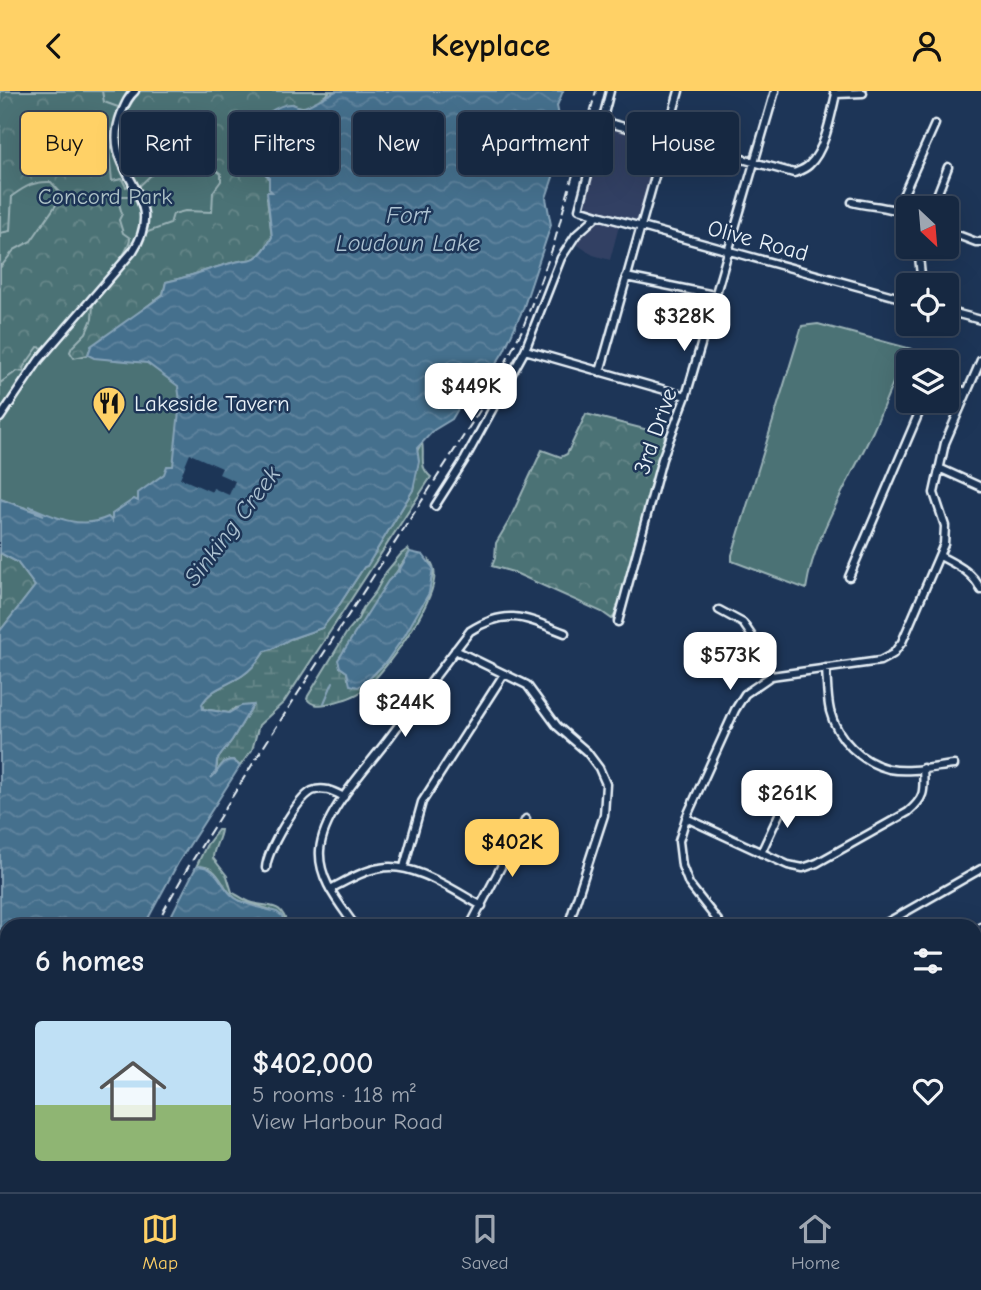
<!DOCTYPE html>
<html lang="en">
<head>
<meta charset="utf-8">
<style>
	:root { --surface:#162841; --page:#1f3048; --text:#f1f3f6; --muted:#9ea6b1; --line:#35445a; --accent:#ffd166 }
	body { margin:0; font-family:"Comic Neue",sans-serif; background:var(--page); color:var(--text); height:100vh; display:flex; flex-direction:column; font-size:26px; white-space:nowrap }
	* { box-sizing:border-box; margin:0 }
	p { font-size:23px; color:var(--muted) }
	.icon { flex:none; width:38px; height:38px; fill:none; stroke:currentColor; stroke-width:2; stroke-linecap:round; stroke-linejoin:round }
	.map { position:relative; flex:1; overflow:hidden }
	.panel { position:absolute; left:0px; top:828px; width:982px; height:275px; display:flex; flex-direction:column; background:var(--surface); border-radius:21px 21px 0 0; box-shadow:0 7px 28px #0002,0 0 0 2px var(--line) }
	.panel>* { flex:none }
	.hud { position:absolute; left:21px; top:21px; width:940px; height:63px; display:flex; gap:14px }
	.needle { width:46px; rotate:154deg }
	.fabs { position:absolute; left:896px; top:105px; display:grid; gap:14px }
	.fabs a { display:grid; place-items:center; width:63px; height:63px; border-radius:7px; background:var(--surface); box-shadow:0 7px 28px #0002,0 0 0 2px var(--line); font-size:35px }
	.price { position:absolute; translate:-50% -60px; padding:0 16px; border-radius:14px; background:#fff; color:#222; font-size:23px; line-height:46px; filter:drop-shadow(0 2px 4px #0008) }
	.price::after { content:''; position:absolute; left:50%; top:42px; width:21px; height:16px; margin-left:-10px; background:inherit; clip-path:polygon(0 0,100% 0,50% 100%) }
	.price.selected { background:var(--accent); color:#111 }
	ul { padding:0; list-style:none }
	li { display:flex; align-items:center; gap:21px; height:175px; padding:0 35px }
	li span { display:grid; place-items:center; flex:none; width:196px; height:140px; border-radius:7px; color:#555 }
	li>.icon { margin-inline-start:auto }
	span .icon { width:84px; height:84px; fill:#fffc; stroke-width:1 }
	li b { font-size:30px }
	h2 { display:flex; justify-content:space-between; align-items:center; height:84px; padding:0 35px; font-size:30px }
	.tag { padding:0 24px; border-radius:7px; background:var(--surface); box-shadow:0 7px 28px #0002,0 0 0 2px var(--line); font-size:24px; line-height:63px }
	.tag.selected { background:var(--accent); color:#111 }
	header { display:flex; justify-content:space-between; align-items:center; height:91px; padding:0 35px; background:var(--accent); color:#111; font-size:32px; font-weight:700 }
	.tab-bar { display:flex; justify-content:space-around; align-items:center; height:98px; border-top:2px solid var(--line); background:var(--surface); font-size:19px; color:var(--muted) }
	.tab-bar a { display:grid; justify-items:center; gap:4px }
	.tab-bar .selected { color:var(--accent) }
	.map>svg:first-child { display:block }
	.built { fill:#314163 }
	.green { fill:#4c7275; stroke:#9ab2b6; stroke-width:2 }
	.forest { fill:url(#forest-crowns); stroke:#9ab2b6; stroke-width:2 }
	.wetland { fill:url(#wetland-marsh); stroke:#9ab2b6; stroke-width:2 }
	.water { fill:url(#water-waves); stroke:#86a3b8; stroke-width:2 }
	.pier { fill:#1d3557 }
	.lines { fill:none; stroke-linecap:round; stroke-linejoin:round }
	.stream { stroke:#86a3b8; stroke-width:2 }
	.street-casing { stroke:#e8f1f8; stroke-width:11 }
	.street { stroke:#1d3557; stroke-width:6 }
	.rail { stroke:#e8f1f8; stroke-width:2; stroke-dasharray:10 5; stroke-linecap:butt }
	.labels { text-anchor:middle; stroke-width:5; stroke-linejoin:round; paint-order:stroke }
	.park-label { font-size:23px; fill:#b1c5ca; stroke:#1d3557 }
	.street-label { font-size:23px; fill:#e8f1f8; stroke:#1d3557 }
	.poi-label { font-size:23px; fill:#e8f1f8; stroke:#1d3557; text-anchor:start }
	.water-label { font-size:24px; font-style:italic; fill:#afc4d3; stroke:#1d3557 }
</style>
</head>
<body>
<header><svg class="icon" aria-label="back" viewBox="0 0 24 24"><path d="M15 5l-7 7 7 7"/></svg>Keyplace<svg class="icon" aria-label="person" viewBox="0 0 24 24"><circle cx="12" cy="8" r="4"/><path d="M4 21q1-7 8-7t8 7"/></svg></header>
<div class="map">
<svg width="981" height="1101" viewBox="0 0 981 1101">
	<defs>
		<pattern id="forest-crowns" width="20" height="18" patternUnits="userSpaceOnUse" patternTransform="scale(1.75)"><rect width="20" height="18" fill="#4c7275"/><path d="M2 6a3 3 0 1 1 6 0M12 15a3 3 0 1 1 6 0" fill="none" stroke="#668789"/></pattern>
		<pattern id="wetland-marsh" width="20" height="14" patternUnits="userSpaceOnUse" patternTransform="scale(1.75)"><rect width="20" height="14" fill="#4c7275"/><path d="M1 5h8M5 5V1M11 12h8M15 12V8" fill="none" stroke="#668789"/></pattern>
		<pattern id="water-waves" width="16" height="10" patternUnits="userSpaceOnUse" patternTransform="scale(1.75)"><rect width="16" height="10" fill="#456f8d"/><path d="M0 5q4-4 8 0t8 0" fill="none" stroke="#60849e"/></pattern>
	</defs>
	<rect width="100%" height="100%" fill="#1d3557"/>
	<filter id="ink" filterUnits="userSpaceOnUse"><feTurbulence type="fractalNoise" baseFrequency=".0143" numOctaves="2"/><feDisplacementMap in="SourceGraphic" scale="14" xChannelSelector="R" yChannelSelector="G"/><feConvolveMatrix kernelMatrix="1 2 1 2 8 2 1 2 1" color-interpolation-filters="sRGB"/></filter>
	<g filter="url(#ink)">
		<!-- built -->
		<path class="built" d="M608,35L638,42L632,64L660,71L642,140L619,135L610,169L593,164L573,151L589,134L597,130L608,132L611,124L589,117L586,113L604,40Z"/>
		<!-- green -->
		<path class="green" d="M0,0H336L250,48L147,269L177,288L183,309L174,379L119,427L89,439L0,408Z
			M818,233L912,258C894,283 885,313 873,340C850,390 814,444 806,498L732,470V464L802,235Z"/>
		<!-- forest -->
		<path class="forest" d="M0,0H102L104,11L118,16L113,54L109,60L112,90L122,88L126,96L130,94L133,101L131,105H122L118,109L122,123L119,129L123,142L130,147C131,166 61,239 45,257L38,256L23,277L25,281L17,280L0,292V177L14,159L31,150L58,111L60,101L51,91C34,90 26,95 12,105L10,140L0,142Z
			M137,0H330C321,9 306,22 293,13L266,68L271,69L272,75L267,82L273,101L267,107L272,146C268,154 263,162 255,167C250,170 245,168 240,170C215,175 191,186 166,191L163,203L89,260L88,264L74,267L70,261L72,256L86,242L92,228L93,214L128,170L145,142L170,133L173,123L185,120L212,121L213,101L221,90V83L210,74L199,59C176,56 153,83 137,97C116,60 110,36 137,0Z
			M586,323L664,343L665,350L616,522L612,528L602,521L513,481L492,475L495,467L496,452L509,430L542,359L561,366L567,363Z
			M0,462L17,471L35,495L0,540Z"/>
		<!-- wetland -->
		<path class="wetland" d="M422,351C425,365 418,375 431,386L284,611L259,634L252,659L240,675L233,669C219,669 220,681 211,688L217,675V669L232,649L253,614L235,617L229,622L203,618L202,613C212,596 227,595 243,584C252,578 259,569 265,560L272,558L290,548L322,537L334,522L364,476L367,475L413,399L418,365L416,362Z
			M408,458L410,461L360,535L340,576L347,581L348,588L365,592L386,571L427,506L433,483L430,470C452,494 385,580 365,598C355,606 343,609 331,612C321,614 313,616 307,608L308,605L347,541L358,528L363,517L376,500L386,481L401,463Z
			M218,739H221C220,749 213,757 213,767L227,785L232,801C239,805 245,810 253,812C273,817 281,811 288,835H285C281,815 254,816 238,809C221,800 220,771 196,776L206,755Z"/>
		<!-- water -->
		<path class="water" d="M336,0H563L557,15L560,30L554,64L553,86L546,107L551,134L523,218L504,260L486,289L458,318L452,328L434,339L417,357L419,370L413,399L367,475L364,476L334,522L322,537L290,548L272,558L265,560C259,569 252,578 243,584C227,595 212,596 202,613L203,618L229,622L241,615L253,614L232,649L217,669L216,680L211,687C220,681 219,669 233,669L240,675L178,772L144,835H7V984L0,997V540L35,495L17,471L0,462V408L44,424L29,415C54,426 81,439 108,426L112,430V423L134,408L138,410V402L164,383L167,375H173L180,311L178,295L147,272L94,267L88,264L91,255L163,204L166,191C191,186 215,175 240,170C245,168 250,170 255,167C263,162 268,154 272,146L267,101H272L269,98V86L266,84L272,74L271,69C260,65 251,52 248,41C253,30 279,12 292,13C295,14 299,16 303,17Z
			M410,461L423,464L433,477L429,502L405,544L386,571L365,592L358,596L350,594L347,581L340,576L338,569L388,490L400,478Z
			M199,775C220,777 220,796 235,807C246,815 265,818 277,821L282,825L285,835H166L196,776Z"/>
		<!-- pier -->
		<path class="pier" d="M190,363L222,377L219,383L235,390L229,404L213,397L212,401L180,387Z"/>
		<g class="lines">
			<!-- stream -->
			<path class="stream" d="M398,473L399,481
				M324,612L333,591"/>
			<defs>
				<path id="street" d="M836,3L863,2
					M602,30L794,82C799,80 805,78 809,74C825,60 831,24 836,3L834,0
					M852,111C871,116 891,115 908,124
					M932,117L948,76
					M897,118L935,33
					M598,124L908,209
					M947,140L976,151H981
					M918,156L922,194
					M626,186L714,204
					M947,220L981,229
					M525,259L686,305
					M600,281L679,0
					M947,294L966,301
					M0,327L39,269L133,160C171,102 98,83 121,23C125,14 127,7 135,0
					M939,377L981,396
					M435,415L465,368L525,259L561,167L576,144L598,124L579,118L610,0
					M940,465C957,474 973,481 981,499
					M849,486L924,310
					M719,519L743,532L756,551L771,585
					M618,531L662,368L686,305L775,0
					M455,559L527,594L557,635L587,661L599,677L606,693L604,724L568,835
					M826,577C827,591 827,607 830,620C837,648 861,671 889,678C910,682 934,676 954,674
					M686,727L788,774L803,777L817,772L908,721C926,706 924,699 923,677
					M761,762L788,704
					M404,776L422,711L504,583
					M266,777C267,760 297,708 312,700C324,695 334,701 344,706
					M330,798C346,790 362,780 380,777C413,770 454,800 482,815
					M355,835C339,812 318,788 320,759C323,721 367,677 389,647C416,611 443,575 470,540C508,516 526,527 565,542
					M470,835L526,728
					M722,835L689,793L682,775L679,750L686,727L735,619L745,603L771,585L880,570L893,563L902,551L944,453L945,435L934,402L945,352L981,269
					M881,835L981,778
					M975,845L981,836
					M975,902L981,908
					M975,962L981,959
					M975,1054L981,1050
					M511,1096L515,1101
					M646,1096L651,1101
					M818,1096L820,1101
					M370,1099L371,1101
					M270,1101L272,1096
					M700,1101L706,1096
					M762,1101L767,1096"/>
			</defs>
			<!-- street casing -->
			<use href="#street" class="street-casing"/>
			<!-- street -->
			<use href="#street" class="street"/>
			<!-- rail -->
			<path class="rail" d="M155,835L187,778L257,666L486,310L522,239L553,156L596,0
				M61,1101L63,1096"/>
		</g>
	</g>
	<!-- icons -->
	<defs>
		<symbol id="restaurant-pin" viewBox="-11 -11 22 30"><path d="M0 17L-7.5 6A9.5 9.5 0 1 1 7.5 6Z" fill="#ffd166" stroke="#1d3557"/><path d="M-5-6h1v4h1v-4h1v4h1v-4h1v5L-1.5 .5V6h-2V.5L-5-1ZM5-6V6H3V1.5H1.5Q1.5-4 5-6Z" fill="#111"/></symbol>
	</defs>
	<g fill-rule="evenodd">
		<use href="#restaurant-pin" x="90" y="293" width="38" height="52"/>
	</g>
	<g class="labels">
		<!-- park labels -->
		<g class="park-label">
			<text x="105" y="113">Concord Park</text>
		</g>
		<!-- street labels -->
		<g class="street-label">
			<text transform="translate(758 149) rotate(15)" y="8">Olive Road</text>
			<text transform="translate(655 340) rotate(-71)" y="8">3rd Drive</text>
		</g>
		<!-- poi labels -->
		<g class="poi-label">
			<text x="134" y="320">Lakeside Tavern</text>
		</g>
		<!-- water labels -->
		<g class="water-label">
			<text x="408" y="132">Fort<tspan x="408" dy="28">Loudoun Lake</tspan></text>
			<text transform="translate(232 435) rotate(-53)" y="8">Sinking Creek</text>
		</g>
	</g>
</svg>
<div class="fabs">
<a><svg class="needle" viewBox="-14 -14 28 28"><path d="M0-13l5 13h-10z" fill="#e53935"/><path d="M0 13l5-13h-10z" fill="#9ea6b1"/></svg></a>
<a><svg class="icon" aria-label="locate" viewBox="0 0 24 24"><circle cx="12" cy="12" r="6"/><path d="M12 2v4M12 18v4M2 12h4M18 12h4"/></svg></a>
<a><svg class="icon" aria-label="layers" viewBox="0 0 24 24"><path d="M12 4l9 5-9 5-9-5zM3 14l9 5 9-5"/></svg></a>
</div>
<b class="price" style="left:684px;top:262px">$328K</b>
<b class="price" style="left:471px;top:332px">$449K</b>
<b class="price" style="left:730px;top:601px">$573K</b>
<b class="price" style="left:405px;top:648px">$244K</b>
<b class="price" style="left:787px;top:739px">$261K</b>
<b class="price selected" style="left:512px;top:788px">$402K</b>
<div class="hud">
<a class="tag selected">Buy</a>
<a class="tag">Rent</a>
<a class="tag">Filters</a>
<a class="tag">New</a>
<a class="tag">Apartment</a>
<a class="tag">House</a>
</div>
<section class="panel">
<h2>6 homes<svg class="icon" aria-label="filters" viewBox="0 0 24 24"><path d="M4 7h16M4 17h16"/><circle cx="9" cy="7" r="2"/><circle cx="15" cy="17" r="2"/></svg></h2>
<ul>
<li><span style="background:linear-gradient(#bfe0f5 60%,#8fb573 0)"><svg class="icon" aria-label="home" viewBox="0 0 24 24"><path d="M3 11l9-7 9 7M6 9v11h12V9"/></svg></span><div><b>$402,000</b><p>5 rooms · 118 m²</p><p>View Harbour Road</p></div><svg class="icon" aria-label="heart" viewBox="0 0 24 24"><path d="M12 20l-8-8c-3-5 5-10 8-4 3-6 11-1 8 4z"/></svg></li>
</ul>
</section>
</div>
<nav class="tab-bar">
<a class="selected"><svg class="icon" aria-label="map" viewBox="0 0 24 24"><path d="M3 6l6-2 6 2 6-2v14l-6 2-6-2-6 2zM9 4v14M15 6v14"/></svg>Map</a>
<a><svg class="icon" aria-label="saved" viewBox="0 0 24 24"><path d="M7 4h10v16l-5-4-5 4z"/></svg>Saved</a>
<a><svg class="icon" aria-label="home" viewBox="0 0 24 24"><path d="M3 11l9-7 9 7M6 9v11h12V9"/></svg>Home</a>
</nav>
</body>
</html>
